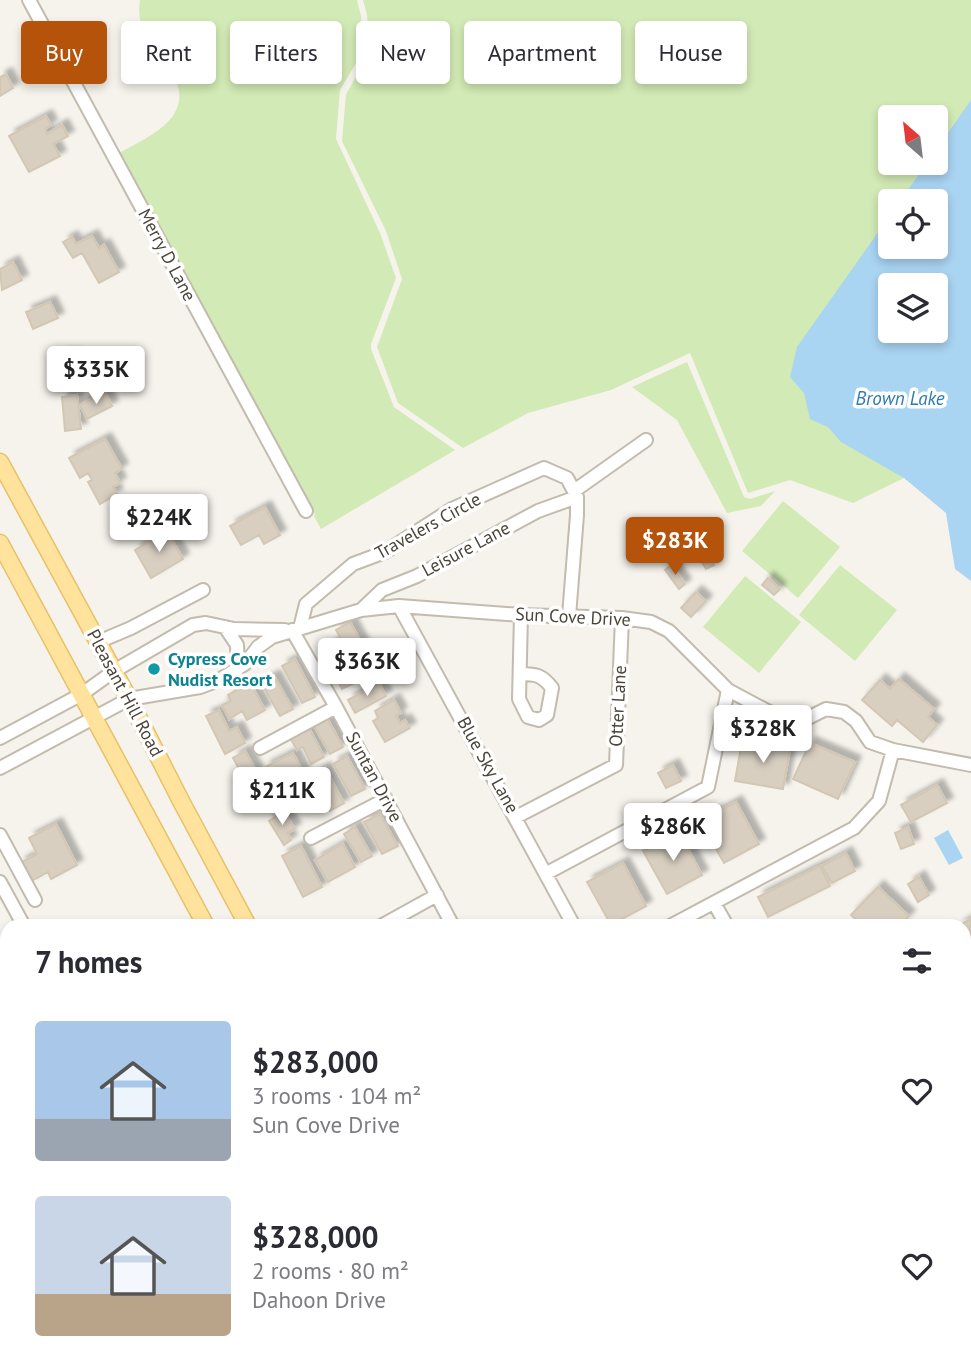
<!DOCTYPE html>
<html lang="en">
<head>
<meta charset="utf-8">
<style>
	:root { --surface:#fff; --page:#f2f2f3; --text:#2b2b33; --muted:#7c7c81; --accent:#b45309 }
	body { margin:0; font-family:"PT Sans",sans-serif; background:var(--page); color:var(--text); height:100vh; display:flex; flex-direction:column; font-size:26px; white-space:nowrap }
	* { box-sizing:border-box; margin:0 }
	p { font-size:23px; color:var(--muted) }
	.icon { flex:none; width:38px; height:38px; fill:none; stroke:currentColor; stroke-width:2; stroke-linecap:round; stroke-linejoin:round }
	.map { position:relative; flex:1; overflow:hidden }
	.drawer { position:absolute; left:0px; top:919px; width:971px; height:450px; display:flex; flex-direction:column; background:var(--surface); border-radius:21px 21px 0 0; box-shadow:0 4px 10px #0003 }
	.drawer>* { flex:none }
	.guide { position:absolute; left:21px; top:21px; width:929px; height:63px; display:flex; gap:14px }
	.needle { width:46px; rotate:332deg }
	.controls { position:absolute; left:878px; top:105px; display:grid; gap:14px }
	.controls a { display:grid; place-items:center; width:70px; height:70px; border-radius:7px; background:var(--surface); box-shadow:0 4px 10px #0003; font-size:35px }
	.price { position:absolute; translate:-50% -60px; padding:0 16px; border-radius:7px; background:#fff; color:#222; font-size:23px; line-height:46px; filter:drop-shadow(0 2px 4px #0008) }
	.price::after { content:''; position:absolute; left:50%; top:42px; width:21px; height:16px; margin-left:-10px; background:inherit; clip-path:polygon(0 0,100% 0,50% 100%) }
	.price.selected { background:var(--accent); color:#fff }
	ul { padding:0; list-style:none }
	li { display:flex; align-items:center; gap:21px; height:175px; padding:0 35px }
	li span { display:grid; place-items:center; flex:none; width:196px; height:140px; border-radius:7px; color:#555 }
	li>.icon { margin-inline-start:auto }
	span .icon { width:84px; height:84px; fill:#fffc; stroke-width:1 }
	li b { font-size:30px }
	h2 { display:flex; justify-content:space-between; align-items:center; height:84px; padding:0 35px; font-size:30px }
	.tag { padding:0 24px; border-radius:7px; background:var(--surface); box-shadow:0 4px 10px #0003; font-size:24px; line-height:63px }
	.tag.selected { background:var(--accent); color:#fff }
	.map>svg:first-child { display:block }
	.green { fill:#d2eab5; fill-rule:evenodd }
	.water { fill:#a9d4f2; fill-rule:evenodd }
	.building { fill:#d8cfc1; stroke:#d3c7b4; stroke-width:2; filter:url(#shadow) }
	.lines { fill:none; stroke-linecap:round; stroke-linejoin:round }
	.minor-casing { stroke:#c2bbae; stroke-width:16 }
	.major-casing { stroke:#e6c16a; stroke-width:19 }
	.minor { stroke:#fff; stroke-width:12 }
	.major { stroke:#ffe39c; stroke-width:16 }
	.culture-dot { fill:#0f9aa8; stroke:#fff; stroke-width:2.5 }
	.labels { text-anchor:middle; stroke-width:7; stroke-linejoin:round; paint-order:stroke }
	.street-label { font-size:18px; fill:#4b4439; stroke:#fff }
	.culture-label { font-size:18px; font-weight:bold; fill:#0d838f; stroke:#fff; text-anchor:start }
	.water-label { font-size:19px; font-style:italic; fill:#2e7ab2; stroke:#fff }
</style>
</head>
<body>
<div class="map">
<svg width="971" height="1368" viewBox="0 0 971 1368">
	<defs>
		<filter id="shadow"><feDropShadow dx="6" dy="-6" stdDeviation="2" flood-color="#0004"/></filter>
	</defs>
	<rect width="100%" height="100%" fill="#f6f3ec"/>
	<!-- green -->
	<path class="green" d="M140,0H357L361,16L364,50L340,90L336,139L380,233L396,278L371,344V349L394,407L455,450L321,529L314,516L315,514L119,153C147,138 192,119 176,81C174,76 173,70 170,66C165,60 158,57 154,51C143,37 137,18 140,0Z
		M363,0H971V244L904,478L853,503L790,480L748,493L690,353L611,390L528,413L463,448L398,403L377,347L402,279L386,231L342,141L346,94L370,52L367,15ZM891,117H936V163H891ZM891,201H936V247H891ZM891,285H936V331H891Z
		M687,362L744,497L750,499L775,491L761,506L727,513L677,420L632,387Z
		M783,501L840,547L798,598L742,551Z
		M840,565L897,610L855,661L799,615Z
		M745,576L801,622L759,673L703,627Z
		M0,1057L7,1058V1240L0,1237Z
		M971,1069V1180L964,1176V1073Z"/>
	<!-- water -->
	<path class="water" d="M971,100V581L955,569L946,513L904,478L841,442L828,427L810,419L804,393L790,377L797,347L891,214V247H936V201H900L927,163H936V150ZM891,285H936V331H891Z
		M948,830L963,858L949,865L934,838Z"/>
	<!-- building -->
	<path class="building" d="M6,74L13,88L0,96V77Z
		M46,116L51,125L45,129L47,134L62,125L68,136L53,144L60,156L29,172L9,136Z
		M92,236L99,248L104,245L119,272L99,283L82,253L73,258L63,242L72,237L76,244Z
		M13,262L22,280L2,290L0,269Z
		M50,302L58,318L33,329L26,312Z
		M62,355H76V368H68V383H61Z
		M105,392L112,406L87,419L80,405Z
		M77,395L81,429L65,431L62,397Z
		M105,439L122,469L115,473L120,483L113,487L117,494L100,504L88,482L92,480L88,473L80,478L69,458Z
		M265,507L280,535L264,544L259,535L241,545L230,526Z
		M167,531L183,559L151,578L135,550Z
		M702,544L714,565L706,569L694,549Z
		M671,565L685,584L679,589L665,570Z
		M768,578L780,589L774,595L762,585Z
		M696,592L706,601L691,617L681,608Z
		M350,622L365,649L349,657L346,652L331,661L324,649L341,639L336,630Z
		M295,659L315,697L302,703L282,666Z
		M360,663L362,667L370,663L375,673L342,689L335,675Z
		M274,676L293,709L280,716L261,683Z
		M899,679L934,709L928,717L937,725L923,742L897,720L892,726L862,700L880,680L890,689Z
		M250,683L265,710L247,720L242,711L229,719L222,705L231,701L228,695Z
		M379,683L386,696L355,713L348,700Z
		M394,700L401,713L396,715L400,723L405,720L410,728L385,742L373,721L378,718L375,711Z
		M219,710L229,731L237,727L245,743L225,754L206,716Z
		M326,716L343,747L330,754L313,724Z
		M308,726L324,757L311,764L303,747L297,750L289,736Z
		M742,741L790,749L783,789L735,781Z
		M810,743L855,762L838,799L793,779Z
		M245,751L267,790L261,794L260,792L253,795L233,758Z
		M293,753L304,774L276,788L265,767Z
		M347,756L365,789L351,796L333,764Z
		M673,765L681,781L666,788L658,773Z
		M325,768L344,803L330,811L319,792L325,789L316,773Z
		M308,782L316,796L288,811L280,796Z
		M937,785L947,803L911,822L901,805Z
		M736,802L759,844L724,863L700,821Z
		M284,811L295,829L287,833L291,840L284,845L269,821Z
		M380,814L398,846L382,854L364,822Z
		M56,824L77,865L51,879L48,872L30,882L20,863L37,854L29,838Z
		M355,827L372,856L361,862L344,834Z
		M908,827L914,844L901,849L895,833Z
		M679,832L702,875L667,894L643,851Z
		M343,844L355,867L328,882L315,860Z
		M301,846L322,887L303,897L282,856Z
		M846,853L855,871L832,883L822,866Z
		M623,863L646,906L611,925L587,882Z
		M820,866L830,886L768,917L758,897Z
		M919,877L929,895L918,902L908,884Z
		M878,887L909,916L899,926H863L851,915Z
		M971,919V946L964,950V926H958Z
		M313,1362H333L337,1368H301Z"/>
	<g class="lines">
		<defs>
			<path id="minor" d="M29,0L306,511
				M574,491L646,440
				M399,606L574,926
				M361,610L382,590L417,576L538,511L577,497
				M225,627L237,645L238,669
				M300,628L306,604L353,564L385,552L452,509L544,468L567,478L577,497V515L569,616
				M292,630L336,707L453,926
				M98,642L131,628L203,590
				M521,674C536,674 542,675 552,688L547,715L539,720L528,717L519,699L521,615
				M0,738L82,694L114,671L193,625L206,623L234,629L285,630
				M260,748L336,707
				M0,768L129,699L200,687L219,680L245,664L258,647L272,637L361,610L399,606L521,615L622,618L651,622L669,631L728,690L786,721L806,719L826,709L844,712L856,721L870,742L893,750L971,765
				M516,817L616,765L622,618
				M0,835L35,900
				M311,838L386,799
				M547,873L708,787L728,690
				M0,882L24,926
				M714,903L727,926
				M381,926L437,895
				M670,926L854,828L879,801L893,750
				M964,989L971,985
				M0,1252L7,1255
				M964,1292L971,1293
				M251,1362L253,1368
				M359,1362L363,1368
				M225,1368L233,1362
				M269,1368L272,1362"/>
			<path id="major" d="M0,462L129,699L182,803L248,926
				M0,543L206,926
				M440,1362L443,1368
				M483,1362L487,1368"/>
		</defs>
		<!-- minor casing -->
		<use href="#minor" class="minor-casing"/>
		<!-- major casing -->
		<use href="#major" class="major-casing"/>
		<!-- minor -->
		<use href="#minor" class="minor"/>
		<!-- major -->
		<use href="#major" class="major"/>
	</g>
	<!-- markers -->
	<circle class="culture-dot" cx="154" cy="669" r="7"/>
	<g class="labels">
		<!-- street labels -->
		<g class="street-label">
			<text transform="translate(167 255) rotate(62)" y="6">Merry D Lane</text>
			<text transform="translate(428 526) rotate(-29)" y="6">Travelers Circle</text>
			<text transform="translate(466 549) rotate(-28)" y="6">Leisure Lane</text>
			<text transform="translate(573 617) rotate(3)" y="6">Sun Cove Drive</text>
			<text transform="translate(125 693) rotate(62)" y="6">Pleasant Hill Road</text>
			<text transform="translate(618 706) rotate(-87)" y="6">Otter Lane</text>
			<text transform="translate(488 765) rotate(61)" y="6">Blue Sky Lane</text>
			<text transform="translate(374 777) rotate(62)" y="6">Suntan Drive</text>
		</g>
		<!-- culture labels -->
		<g class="culture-label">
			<text x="168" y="665">Cypress Cove<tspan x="168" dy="21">Nudist Resort</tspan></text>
		</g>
		<!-- water labels -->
		<g class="water-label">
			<text x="900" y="405">Brown Lake</text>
		</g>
	</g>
</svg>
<div class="controls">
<a><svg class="needle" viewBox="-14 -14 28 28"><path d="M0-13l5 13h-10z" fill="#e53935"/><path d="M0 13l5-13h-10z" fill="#7c7c81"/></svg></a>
<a><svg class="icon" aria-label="locate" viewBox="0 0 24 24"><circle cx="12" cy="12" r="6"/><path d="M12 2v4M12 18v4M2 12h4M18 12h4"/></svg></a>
<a><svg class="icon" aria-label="layers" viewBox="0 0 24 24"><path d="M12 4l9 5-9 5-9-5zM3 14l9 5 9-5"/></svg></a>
</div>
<b class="price" style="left:96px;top:406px">$335K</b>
<b class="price" style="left:159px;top:554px">$224K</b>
<b class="price selected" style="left:675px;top:577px">$283K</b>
<b class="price" style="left:367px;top:698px">$363K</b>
<b class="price" style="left:763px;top:765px">$328K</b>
<b class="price" style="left:282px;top:827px">$211K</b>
<b class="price" style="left:673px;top:863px">$286K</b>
<div class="guide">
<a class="tag selected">Buy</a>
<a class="tag">Rent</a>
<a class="tag">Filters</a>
<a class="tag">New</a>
<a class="tag">Apartment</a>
<a class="tag">House</a>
</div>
<section class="drawer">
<h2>7 homes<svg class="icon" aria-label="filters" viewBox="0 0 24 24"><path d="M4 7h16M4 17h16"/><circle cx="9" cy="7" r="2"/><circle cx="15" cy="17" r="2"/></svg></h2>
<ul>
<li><span style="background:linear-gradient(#a9c7e8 70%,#9aa5b1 0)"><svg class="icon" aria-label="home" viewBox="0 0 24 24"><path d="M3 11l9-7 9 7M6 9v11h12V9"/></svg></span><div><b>$283,000</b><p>3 rooms · 104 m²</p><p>Sun Cove Drive</p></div><svg class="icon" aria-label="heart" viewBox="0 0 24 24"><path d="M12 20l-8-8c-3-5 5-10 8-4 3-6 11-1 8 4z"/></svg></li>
<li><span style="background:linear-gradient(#c9d6e8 70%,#b9a48a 0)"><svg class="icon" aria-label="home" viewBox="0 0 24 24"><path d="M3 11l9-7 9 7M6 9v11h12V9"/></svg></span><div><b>$328,000</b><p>2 rooms · 80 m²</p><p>Dahoon Drive</p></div><svg class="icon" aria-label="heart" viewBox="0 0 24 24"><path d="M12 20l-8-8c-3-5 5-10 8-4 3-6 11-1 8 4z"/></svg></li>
</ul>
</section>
</div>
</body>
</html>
